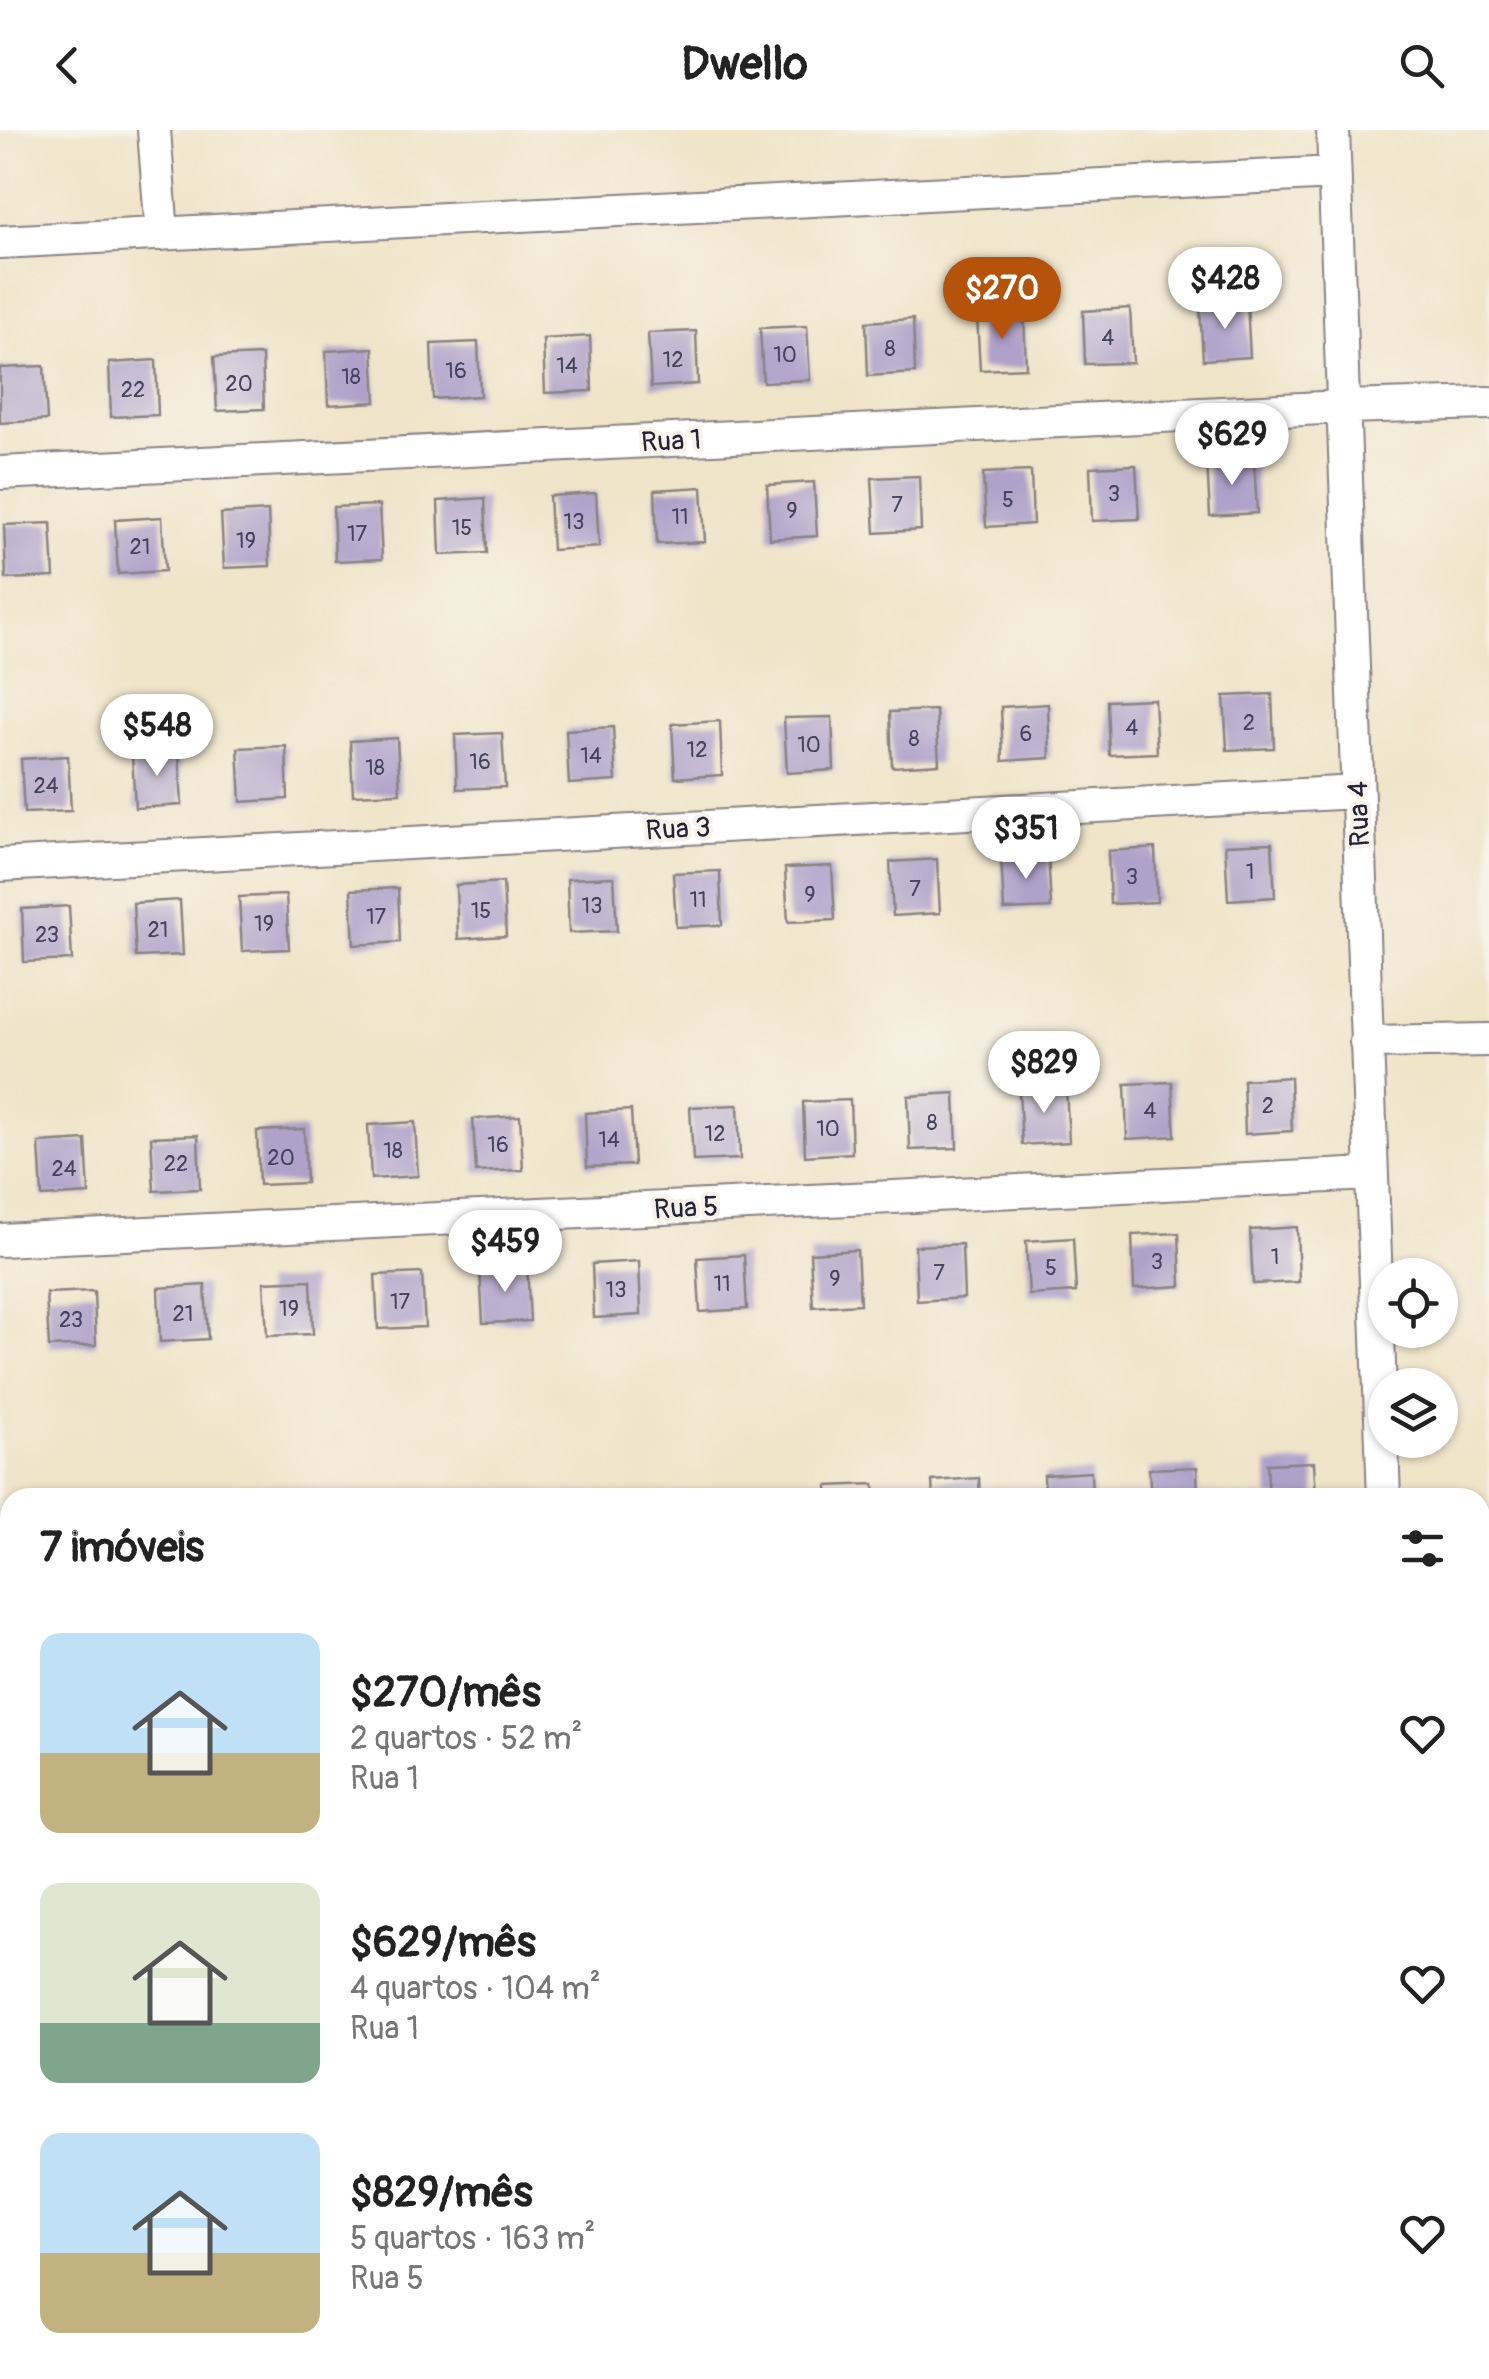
<!DOCTYPE html>
<html lang="pt">
<head>
<meta charset="utf-8">
<style>
	:root { --surface:#fff; --page:#f2f2f2; --text:#222; --muted:#767676; --accent:#b45309 }
	body { margin:0; font-family:Pangolin,sans-serif; background:var(--page); color:var(--text); height:100vh; display:flex; flex-direction:column; font-size:38px; white-space:nowrap }
	* { box-sizing:border-box; margin:0 }
	p { font-size:32px; color:var(--muted) }
	.icon { flex:none; width:55px; height:55px; fill:none; stroke:currentColor; stroke-width:2; stroke-linecap:round; stroke-linejoin:round }
	.map { position:relative; flex:1; overflow:hidden }
	.drawer { position:absolute; left:0px; top:1358px; width:1490px; height:892px; display:flex; flex-direction:column; background:var(--surface); border-radius:30px 30px 0 0; box-shadow:0 2px 8px #0004 }
	.drawer>* { flex:none }
	.buttons { position:absolute; left:1368px; top:1128px; display:grid; gap:20px }
	.buttons a { display:grid; place-items:center; width:90px; height:90px; border-radius:50%; background:var(--surface); box-shadow:0 2px 8px #0004; font-size:50px }
	.price { position:absolute; translate:-50% -85px; padding:0 22px; border-radius:35px; background:#fff; color:#222; font-size:32px; line-height:65px; filter:drop-shadow(0 2px 5px #0008) }
	.price::after { content:''; position:absolute; left:50%; top:60px; width:30px; height:22px; margin-left:-15px; background:inherit; clip-path:polygon(0 0,100% 0,50% 100%) }
	.price.on { background:var(--accent); color:#fff }
	ul { padding:0; list-style:none }
	li { display:flex; align-items:center; gap:30px; height:250px; padding:0 40px }
	li span { display:grid; place-items:center; flex:none; width:280px; height:200px; border-radius:20px; color:#555 }
	li>.icon { margin-inline-start:auto }
	span .icon { width:120px; height:120px; fill:#fffc; stroke-width:1 }
	li b { font-size:42px }
	h2 { display:flex; justify-content:space-between; align-items:center; height:120px; padding:0 40px; font-size:42px }
	header { display:flex; justify-content:space-between; align-items:center; height:130px; padding:0 40px; background:var(--surface); font-size:45px; font-weight:700 }
	.map>svg:first-child { display:block }
	.building { fill:#afa1c9 }
	.lines { fill:none; stroke-linecap:round; stroke-linejoin:round }
	.minor-casing { stroke:#898382; stroke-width:36 }
	.primary-casing { stroke:#898382; stroke-width:56 }
	.minor { stroke:#fff; stroke-width:32 }
	.primary { stroke:#fbbb8c; stroke-width:52 }
	.labels { text-anchor:middle; stroke-width:8; stroke-linejoin:round; paint-order:stroke }
	.number-label { font-size:22px; fill:#45425e }
	.street-label { font-size:28px; fill:#22223b; stroke:#f7f3e8 }
</style>
</head>
<body>
<header><svg class="icon" aria-label="back" viewBox="0 0 24 24"><path d="M15 5l-7 7 7 7"/></svg>Dwello<svg class="icon" aria-label="search" viewBox="0 0 24 24"><circle cx="10" cy="10" r="6"/><path d="M15 15l6 6"/></svg></header>
<div class="map">
<svg width="1489" height="2249" viewBox="0 0 1489 2249">
	<rect width="100%" height="100%" fill="#f7f3e8"/>
	<filter id="ink" filterUnits="userSpaceOnUse"><feTurbulence type="fractalNoise" baseFrequency=".01" numOctaves="2"/><feDisplacementMap in="SourceGraphic" scale="20" xChannelSelector="R" yChannelSelector="G"/><feConvolveMatrix kernelMatrix="1 2 1 2 8 2 1 2 1" color-interpolation-filters="sRGB"/></filter>
	<filter id="wash" filterUnits="userSpaceOnUse"><feTurbulence type="fractalNoise" baseFrequency=".0048" numOctaves="4" result="noise"/><feDisplacementMap in="SourceGraphic" scale="40" xChannelSelector="R" yChannelSelector="G"/><feGaussianBlur stdDeviation="2.25" result="paint"/><feColorMatrix in="noise" values="0 0 0 0 0 0 0 0 0 0 0 0 0 0 0 0 0 1.4 0 .05"/><feComposite in="paint" operator="in"/></filter>
	<g filter="url(#wash)">
		<rect width="100%" height="100%" fill="#f0e4c9"/>
		<g id="blocks">
			<!-- building -->
			<path class="building" d="M1247,173L1250,227L1203,230L1200,176Z
				M1130,178L1133,233L1085,234L1083,181Z
				M1024,184L1026,238L980,240L977,186Z
				M913,189L915,243L868,246L866,192Z
				M807,196L810,250L763,252L760,198Z
				M696,201L698,254L651,257L648,203Z
				M590,206L592,261L545,263L543,209Z
				M478,212L480,266L433,269L431,214Z
				M373,218L376,272L328,275L326,221Z
				M262,225L264,279L217,281L214,227Z
				M156,230L158,285L111,287L109,233Z
				M44,236L47,290L0,293V238Z
				M1254,330L1257,383L1210,386L1207,332Z
				M1136,335L1139,389L1092,391L1090,337Z
				M1031,341L1033,394L986,397L983,343Z
				M919,346L921,400L875,403L872,348Z
				M814,352L817,406L770,409L767,355Z
				M702,357L705,412L657,414L655,360Z
				M596,363L599,417L552,420L549,366Z
				M485,368L487,423L440,425L438,371Z
				M379,375L382,429L335,431L333,377Z
				M268,381L270,436L224,438L221,384Z
				M162,387L165,441L118,444L115,390Z
				M51,393L54,447L6,449L4,395Z
				M1272,564L1274,618L1227,620L1224,566Z
				M1154,569L1157,623L1109,625L1107,571Z
				M1048,574L1050,628L1003,631L1001,577Z
				M936,580L939,634L892,637L890,582Z
				M832,587L834,640L787,643L784,588Z
				M720,591L722,645L675,648L672,594Z
				M613,597L616,651L569,654L566,600Z
				M502,603L505,657L457,659L455,605Z
				M397,608L400,663L353,665L350,611Z
				M286,616L288,669L241,672L238,618Z
				M179,621L182,675L135,678L132,624Z
				M68,626L71,681L24,683L21,629Z
				M1272,713L1275,767L1228,770L1225,715Z
				M1155,718L1157,772L1110,774L1108,721Z
				M1048,723L1051,778L1004,780L1001,726Z
				M937,729L940,783L893,786L890,732Z
				M832,736L835,790L788,792L785,738Z
				M720,741L722,795L676,797L673,743Z
				M614,747L617,801L569,803L567,749Z
				M503,752L506,806L458,809L456,755Z
				M398,758L400,812L354,815L351,760Z
				M286,765L289,819L242,821L239,767Z
				M180,770L183,825L136,827L133,773Z
				M69,776L72,830L24,832L22,779Z
				M1290,947L1292,1001L1245,1004L1243,950Z
				M1172,952L1175,1006L1127,1009L1125,954Z
				M1066,958L1069,1012L1022,1015L1019,961Z
				M955,963L957,1018L910,1020L908,966Z
				M850,970L852,1023L805,1026L803,972Z
				M738,975L740,1029L693,1031L690,977Z
				M631,980L634,1035L587,1037L585,983Z
				M520,986L523,1040L476,1042L473,989Z
				M415,992L418,1046L371,1049L368,995Z
				M304,999L306,1053L259,1055L257,1001Z
				M198,1005L200,1059L154,1061L151,1007Z
				M86,1010L89,1064L42,1067L39,1013Z
				M1297,1097L1299,1152L1253,1154L1250,1100Z
				M1179,1103L1181,1156L1134,1159L1132,1105Z
				M1073,1108L1076,1162L1029,1165L1026,1111Z
				M962,1114L964,1168L917,1171L915,1116Z
				M857,1120L860,1174L813,1177L810,1123Z
				M744,1125L747,1179L700,1182L697,1128Z
				M639,1131L641,1185L594,1188L592,1134Z
				M527,1137L530,1191L483,1193L480,1139Z
				M422,1143L425,1197L378,1199L375,1145Z
				M311,1150L313,1204L267,1206L264,1152Z
				M205,1155L208,1209L160,1212L158,1158Z
				M94,1161L96,1215L49,1217L46,1163Z
				M1314,1332L1316,1368H1269L1267,1334Z
				M1197,1337L1198,1368H1151L1149,1339Z
				M1091,1342L1092,1368H1045L1044,1345Z
				M979,1348L980,1368H933L932,1351Z
				M874,1354L875,1368H828L827,1356Z
				M762,1359V1368H715V1362Z
				M0,1401H6L9,1455L0,1456Z"/>
		</g>
	</g>
	<g filter="url(#ink)">
		<use href="#blocks" fill-opacity="0" stroke="#898382" stroke-width="2.5"/>
		<g class="lines">
			<defs>
				<path id="minor" d="M154,0L162,104
					M1333,0L1384,1368
					M0,112L1334,43
					M0,343L1343,277L1489,273
					M0,735L1357,662
					M1366,912L1489,910
					M0,1110L1371,1044
					M1480,1510L1489,1509
					M0,1846L10,1857
					M0,2129L10,2117
					M475,2240L482,2249
					M1266,2240L1272,2249"/>
				<path id="primary" d="M1480,1476L1489,1477
					M0,1515H10"/>
			</defs>
			<!-- minor casing -->
			<use href="#minor" class="minor-casing"/>
			<!-- primary casing -->
			<use href="#primary" class="primary-casing"/>
			<!-- minor -->
			<use href="#minor" class="minor"/>
			<!-- primary -->
			<use href="#primary" class="primary"/>
		</g>
	</g>
	<g class="labels">
		<!-- number labels -->
		<g class="number-label">
			<text x="1108" y="215">4</text>
			<text x="890" y="226">8</text>
			<text x="785" y="232">10</text>
			<text x="673" y="237">12</text>
			<text x="567" y="243">14</text>
			<text x="456" y="248">16</text>
			<text x="351" y="254">18</text>
			<text x="239" y="261">20</text>
			<text x="133" y="267">22</text>
			<text x="1114" y="371">3</text>
			<text x="1008" y="377">5</text>
			<text x="897" y="382">7</text>
			<text x="792" y="388">9</text>
			<text x="680" y="394">11</text>
			<text x="574" y="399">13</text>
			<text x="462" y="405">15</text>
			<text x="357" y="411">17</text>
			<text x="246" y="418">19</text>
			<text x="140" y="424">21</text>
			<text x="1249" y="600">2</text>
			<text x="1132" y="605">4</text>
			<text x="1026" y="611">6</text>
			<text x="914" y="616">8</text>
			<text x="809" y="622">10</text>
			<text x="697" y="627">12</text>
			<text x="591" y="633">14</text>
			<text x="480" y="639">16</text>
			<text x="375" y="645">18</text>
			<text x="46" y="663">24</text>
			<text x="1250" y="749">1</text>
			<text x="1132" y="754">3</text>
			<text x="915" y="766">7</text>
			<text x="810" y="772">9</text>
			<text x="698" y="777">11</text>
			<text x="592" y="783">13</text>
			<text x="481" y="788">15</text>
			<text x="376" y="794">17</text>
			<text x="264" y="801">19</text>
			<text x="158" y="807">21</text>
			<text x="47" y="812">23</text>
			<text x="1268" y="983">2</text>
			<text x="1150" y="988">4</text>
			<text x="932" y="1000">8</text>
			<text x="828" y="1006">10</text>
			<text x="715" y="1011">12</text>
			<text x="609" y="1017">14</text>
			<text x="498" y="1022">16</text>
			<text x="393" y="1028">18</text>
			<text x="281" y="1035">20</text>
			<text x="176" y="1041">22</text>
			<text x="64" y="1046">24</text>
			<text x="1275" y="1134">1</text>
			<text x="1157" y="1139">3</text>
			<text x="1051" y="1145">5</text>
			<text x="939" y="1150">7</text>
			<text x="835" y="1156">9</text>
			<text x="722" y="1161">11</text>
			<text x="616" y="1167">13</text>
			<text x="400" y="1179">17</text>
			<text x="289" y="1186">19</text>
			<text x="183" y="1191">21</text>
			<text x="71" y="1197">23</text>
		</g>
		<!-- street labels -->
		<g class="street-label">
			<text transform="translate(671 310) rotate(-3)" y="10">Rua 1</text>
			<text transform="translate(1358 684) rotate(-92)" y="10">Rua 4</text>
			<text transform="translate(678 698) rotate(-3)" y="10">Rua 3</text>
			<text transform="translate(686 1077) rotate(-3)" y="10">Rua 5</text>
		</g>
	</g>
</svg>
<div class="buttons">
<a><svg class="icon" aria-label="locate" viewBox="0 0 24 24"><circle cx="12" cy="12" r="6"/><path d="M12 2v4M12 18v4M2 12h4M18 12h4"/></svg></a>
<a><svg class="icon" aria-label="layers" viewBox="0 0 24 24"><path d="M12 4l9 5-9 5-9-5zM3 14l9 5 9-5"/></svg></a>
</div>
<b class="price" style="left:1225px;top:202px">$428</b>
<b class="price on" style="left:1002px;top:212px">$270</b>
<b class="price" style="left:1232px;top:358px">$629</b>
<b class="price" style="left:157px;top:649px">$548</b>
<b class="price" style="left:1026px;top:752px">$351</b>
<b class="price" style="left:1044px;top:986px">$829</b>
<b class="price" style="left:505px;top:1165px">$459</b>
<section class="drawer">
<h2>7 imóveis<svg class="icon" aria-label="filters" viewBox="0 0 24 24"><path d="M4 7h16M4 17h16"/><circle cx="9" cy="7" r="2"/><circle cx="15" cy="17" r="2"/></svg></h2>
<ul>
<li><span style="background:linear-gradient(#bfe0f5 60%,#c2b280 0)"><svg class="icon" aria-label="home" viewBox="0 0 24 24"><path d="M3 11l9-7 9 7M6 9v11h12V9"/></svg></span><div><b>$270/mês</b><p>2 quartos · 52 m²</p><p>Rua 1</p></div><svg class="icon" aria-label="heart" viewBox="0 0 24 24"><path d="M12 20l-8-8c-3-5 5-10 8-4 3-6 11-1 8 4z"/></svg></li>
<li><span style="background:linear-gradient(#dfe7d0 70%,#7fa58c 0)"><svg class="icon" aria-label="home" viewBox="0 0 24 24"><path d="M3 11l9-7 9 7M6 9v11h12V9"/></svg></span><div><b>$629/mês</b><p>4 quartos · 104 m²</p><p>Rua 1</p></div><svg class="icon" aria-label="heart" viewBox="0 0 24 24"><path d="M12 20l-8-8c-3-5 5-10 8-4 3-6 11-1 8 4z"/></svg></li>
<li><span style="background:linear-gradient(#bfe0f5 60%,#c2b280 0)"><svg class="icon" aria-label="home" viewBox="0 0 24 24"><path d="M3 11l9-7 9 7M6 9v11h12V9"/></svg></span><div><b>$829/mês</b><p>5 quartos · 163 m²</p><p>Rua 5</p></div><svg class="icon" aria-label="heart" viewBox="0 0 24 24"><path d="M12 20l-8-8c-3-5 5-10 8-4 3-6 11-1 8 4z"/></svg></li>
</ul>
</section>
</div>
</body>
</html>
